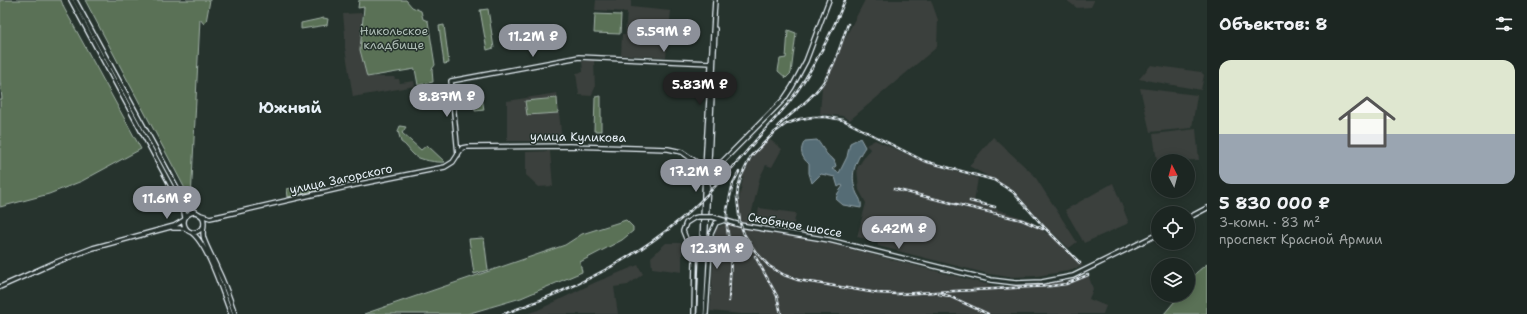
<!DOCTYPE html>
<html lang="ru">
<head>
<meta charset="utf-8">
<style>
	:root { --surface:#1c2622; --page:#29322f; --text:#f1f3f6; --muted:#a0a5a5; --line:#3a4340; --accent:#8c9099 }
	body { margin:0; font-family:"Shantell Sans",sans-serif; background:var(--page); color:var(--text); height:100vh; display:flex; flex-direction:column; font-size:15px; white-space:nowrap }
	* { box-sizing:border-box; margin:0 }
	p { font-size:13px; color:var(--muted) }
	.icon { flex:none; width:22px; height:22px; fill:none; stroke:currentColor; stroke-width:2; stroke-linecap:round; stroke-linejoin:round }
	.map { position:relative; flex:1; overflow:hidden }
	.sheet { display:flex; flex-direction:column; background:var(--surface); width:320px }
	.sheet>* { flex:none }
	.needle { width:26px; rotate:354deg }
	.controls { position:absolute; left:1151px; top:154px; display:grid; gap:8px }
	.controls a { display:grid; place-items:center; width:44px; height:44px; border-radius:50%; background:var(--surface); box-shadow:0 2px 10px #0003,0 0 0 1px var(--line); font-size:20px }
	.price { position:absolute; translate:-50% -34px; padding:0 9px; border-radius:14px; background:var(--accent); color:#fff; font-size:13px; line-height:26px; filter:drop-shadow(0 1px 2px #0008) }
	.price::after { content:''; position:absolute; left:50%; top:24px; width:12px; height:9px; margin-left:-6px; background:inherit; clip-path:polygon(0 0,100% 0,50% 100%) }
	.price.selected { background:#222; color:#fff }
	ul { padding:0; list-style:none }
	li { display:grid; align-content:center; gap:8px; height:212px; padding:0 12px }
	li+li { border-top:1px solid var(--line) }
	li span { display:grid; place-items:center; height:124px; border-radius:12px; color:#555 }
	li>.icon { margin-inline-start:auto }
	span .icon { width:72px; height:72px; fill:#fffc; stroke-width:1 }
	li b { font-size:17px }
	h2 { display:flex; justify-content:space-between; align-items:center; height:48px; padding:0 12px; font-size:17px }
	main { display:flex; flex:1; min-height:0 }
	.map>svg:first-child { display:block }
	.built { fill:#3a3f3c }
	.green { fill:#5a7156; stroke:#a1b1a7 }
	.water { fill:#556c74; stroke:#90a1a9 }
	.lines { fill:none; stroke-linecap:round; stroke-linejoin:round }
	.major-casing { stroke:#e8f1f8; stroke-width:6 }
	.major { stroke:#26332d; stroke-width:3.5 }
	.rail-casing { stroke:#e8f1f8; stroke-width:2.5 }
	.rail { stroke:#26332d; stroke-width:1; stroke-dasharray:3; stroke-linecap:butt }
	.major-bridge-casing { stroke:#e8f1f8; stroke-width:6; stroke-linecap:butt }
	.major-bridge { stroke:#26332d; stroke-width:3.5 }
	.labels { text-anchor:middle; stroke-width:3; stroke-linejoin:round; paint-order:stroke }
	.park-label { font-size:12px; fill:#afbeb7; stroke:#26332d }
	.street-label { font-size:12px; fill:#e8f1f8; stroke:#26332d }
	.district-label { font-size:16px; font-weight:bold; fill:#e8f1f8; stroke:#26332d }
</style>
</head>
<body>
<main>
<div class="map">
<svg width="1207" height="314" viewBox="0 0 1207 314">
	<rect width="100%" height="100%" fill="#26332d"/>
	<filter id="ink" filterUnits="userSpaceOnUse"><feTurbulence type="fractalNoise" baseFrequency=".025" numOctaves="2"/><feDisplacementMap in="SourceGraphic" scale="8" xChannelSelector="R" yChannelSelector="G"/><feConvolveMatrix kernelMatrix="1 2 1 2 8 2 1 2 1" color-interpolation-filters="sRGB"/></filter>
	<g filter="url(#ink)">
		<!-- built -->
		<path class="built" d="M596,0H631V7L671,11L666,57L621,55L622,34H625L627,12L595,10Z
			M865,0H931L938,20L937,47L850,120L842,116L820,114L822,86L827,72Z
			M1066,0H1094V1L1091,7L1077,8Z
			M362,13L360,50L367,77H394L395,79H399L400,83L414,81L415,86L353,97L345,48V35L343,14Z
			M594,60L595,88L591,96L579,95L576,73L583,72L582,61Z
			M1151,65L1201,72L1204,75L1201,90L1139,79Z
			M1140,88L1197,95L1192,128L1150,132Z
			M557,93L562,141H507V101Z
			M1196,129L1199,160L1157,161L1153,134Z
			M993,137L1034,175L1077,242L1069,248L1047,228L1014,191L969,166Z
			M769,139L782,149L772,167L766,165L760,177L749,224L739,221L738,205L744,173L754,154Z
			M875,140L927,163L978,178L974,202L1029,220L1059,242L1083,266L1069,271L1037,276L1009,277L989,274L878,246L877,241L857,237L866,203L859,190L857,168L870,149L866,145Z
			M550,151L553,186L539,187L526,175V152Z
			M1113,183L1129,223L1084,243L1065,210Z
			M759,208L796,213L793,229L756,223Z
			M728,223L757,231L828,243L998,287L1069,281L1088,274L1093,289L1089,299L1106,306L1103,314H741L710,311L715,233L716,228Z
			M666,243H682V272L652,268L651,257Z
			M638,265L643,274L628,285L614,287L618,314H526L538,310L596,282Z"/>
		<!-- green -->
		<path class="green" d="M0,0H61L64,8L141,149L82,181L49,194L0,207V99H2L0,80Z
			M85,0H210L206,22L204,24L200,19L191,200Z
			M359,0H406L412,7L421,11L423,19L428,21L435,65L432,69L433,82L418,85L415,69L367,77L360,50L364,7L358,8Z
			M488,9L494,48L487,50L480,10Z
			M595,14L621,15L620,34L594,33Z
			M324,18L328,19L327,25L301,29V23Z
			M444,25L449,63L444,64L439,26Z
			M788,30L796,33L791,73L786,78L778,71L780,59L786,58Z
			M481,91L484,110L475,111L473,92Z
			M601,96V131H594L595,97Z
			M557,98L558,113L527,115L525,101Z
			M400,126L406,127L402,133L421,150L427,145L445,162C438,163 419,160 414,155C409,151 407,145 401,142L398,131Z
			M317,183H322V189L288,197L287,189Z
			M626,220L633,227V231L622,240L580,262L582,272L521,298L467,314H364L565,245L582,234Z
			M484,238L488,270L474,274L469,239Z
			M1207,264V314H1164L1180,295H1188C1188,278 1194,274 1207,264Z"/>
		<!-- water -->
		<path class="water" d="M860,138L865,147C855,162 849,176 857,194C860,199 862,202 861,208L843,205L836,199L838,193L843,186L841,185L838,187L835,177L821,174L812,183L809,173V164C801,157 799,150 805,141L817,140C823,147 826,156 834,160L836,166L832,169L839,173L847,157L850,143Z"/>
		<g class="lines">
			<defs>
				<path id="major" d="M71,0L180,203L184,212L185,218
					M75,0L188,208C192,212 200,212 203,218C206,224 201,232 204,239C208,250 214,260 218,270C225,284 230,299 235,314
					M458,155L451,81L579,57L711,63
					M713,165L720,163L723,161L784,99L792,87L806,61L829,0
					M194,212C174,216 188,243 202,228
					M201,215L210,218L224,215L355,185L445,167L453,162L462,148L467,147L569,146L668,149L682,152L699,164
					M713,217L740,225L829,240L991,280L1016,283L1042,282L1073,276L1158,234
					M1188,218L1207,208
					M173,228H185
					M191,232C208,244 223,294 231,314
					M0,287L54,263L93,248L174,226L184,220
					M694,314L695,261L683,231L686,223L694,218L698,217
					M699,314L706,149L715,0
					M702,314L715,29
					M706,314L711,234L716,223L722,221"/>
			</defs>
			<!-- major casing -->
			<use href="#major" class="major-casing"/>
			<!-- major -->
			<use href="#major" class="major"/>
			<defs>
				<path id="rail" d="M778,126C791,113 807,103 818,89C834,71 840,46 848,24
					M894,189L1022,220L1043,229
					M970,201L995,207
					M755,256L777,296L781,314
					M1080,263L1045,228L1013,192L994,180L924,161L843,120L827,117H813L800,119L786,124L775,132L751,156L741,177L738,188L737,197L740,223L744,234L755,251L769,266L784,275L798,280L877,293L897,294L1051,286L1066,284L1088,275
					M939,294L949,296L988,314
					M729,301L731,256L727,227V210L733,183L739,172
					M503,314C567,292 629,263 681,219C709,195 733,168 756,140C767,127 779,115 790,101C811,73 832,33 845,0"/>
			</defs>
			<!-- rail casing -->
			<use href="#rail" class="rail-casing"/>
			<!-- rail -->
			<use href="#rail" class="rail"/>
			<defs>
				<path id="major-bridge" d="M699,164L713,165
					M698,217H713"/>
			</defs>
			<!-- major-bridge casing -->
			<use href="#major-bridge" class="major-bridge-casing"/>
			<!-- major-bridge -->
			<use href="#major-bridge" class="major-bridge"/>
		</g>
	</g>
	<g class="labels">
		<!-- park labels -->
		<g class="park-label">
			<text x="394" y="35">Никольское<tspan x="394" dy="14">кладбище</tspan></text>
		</g>
		<!-- street labels -->
		<g class="street-label">
			<text transform="translate(578 137) rotate(1)" y="4">улица Куликова</text>
			<text transform="translate(341 179) rotate(-12)" y="4">улица Загорского</text>
			<text transform="translate(795 225) rotate(10)" y="4">Скобяное шоссе</text>
		</g>
		<!-- district labels -->
		<g class="district-label">
			<text x="290" y="113">Южный</text>
		</g>
	</g>
</svg>
<div class="controls">
<a><svg class="needle" viewBox="-14 -14 28 28"><path d="M0-13l5 13h-10z" fill="#e53935"/><path d="M0 13l5-13h-10z" fill="#a0a5a5"/></svg></a>
<a><svg class="icon" aria-label="locate" viewBox="0 0 24 24"><circle cx="12" cy="12" r="6"/><path d="M12 2v4M12 18v4M2 12h4M18 12h4"/></svg></a>
<a><svg class="icon" aria-label="layers" viewBox="0 0 24 24"><path d="M12 4l9 5-9 5-9-5zM3 14l9 5 9-5"/></svg></a>
</div>
<b class="price" style="left:664px;top:53px">5.59M ₽</b>
<b class="price" style="left:533px;top:58px">11.2M ₽</b>
<b class="price selected" style="left:700px;top:106px">5.83M ₽</b>
<b class="price" style="left:447px;top:118px">8.87M ₽</b>
<b class="price" style="left:696px;top:193px">17.2M ₽</b>
<b class="price" style="left:167px;top:220px">11.6M ₽</b>
<b class="price" style="left:899px;top:250px">6.42M ₽</b>
<b class="price" style="left:717px;top:270px">12.3M ₽</b>
</div>
<section class="sheet">
<h2>Объектов: 8<svg class="icon" aria-label="filters" viewBox="0 0 24 24"><path d="M4 7h16M4 17h16"/><circle cx="9" cy="7" r="2"/><circle cx="15" cy="17" r="2"/></svg></h2>
<ul>
<li><span style="background:linear-gradient(#dfe7d0 60%,#9aa5b1 0)"><svg class="icon" aria-label="home" viewBox="0 0 24 24"><path d="M3 11l9-7 9 7M6 9v11h12V9"/></svg></span><div><b>5 830 000 ₽</b><p>3-комн. · 83 m²</p><p>проспект Красной Армии</p></div></li>
</ul>
</section>
</main>
</body>
</html>
